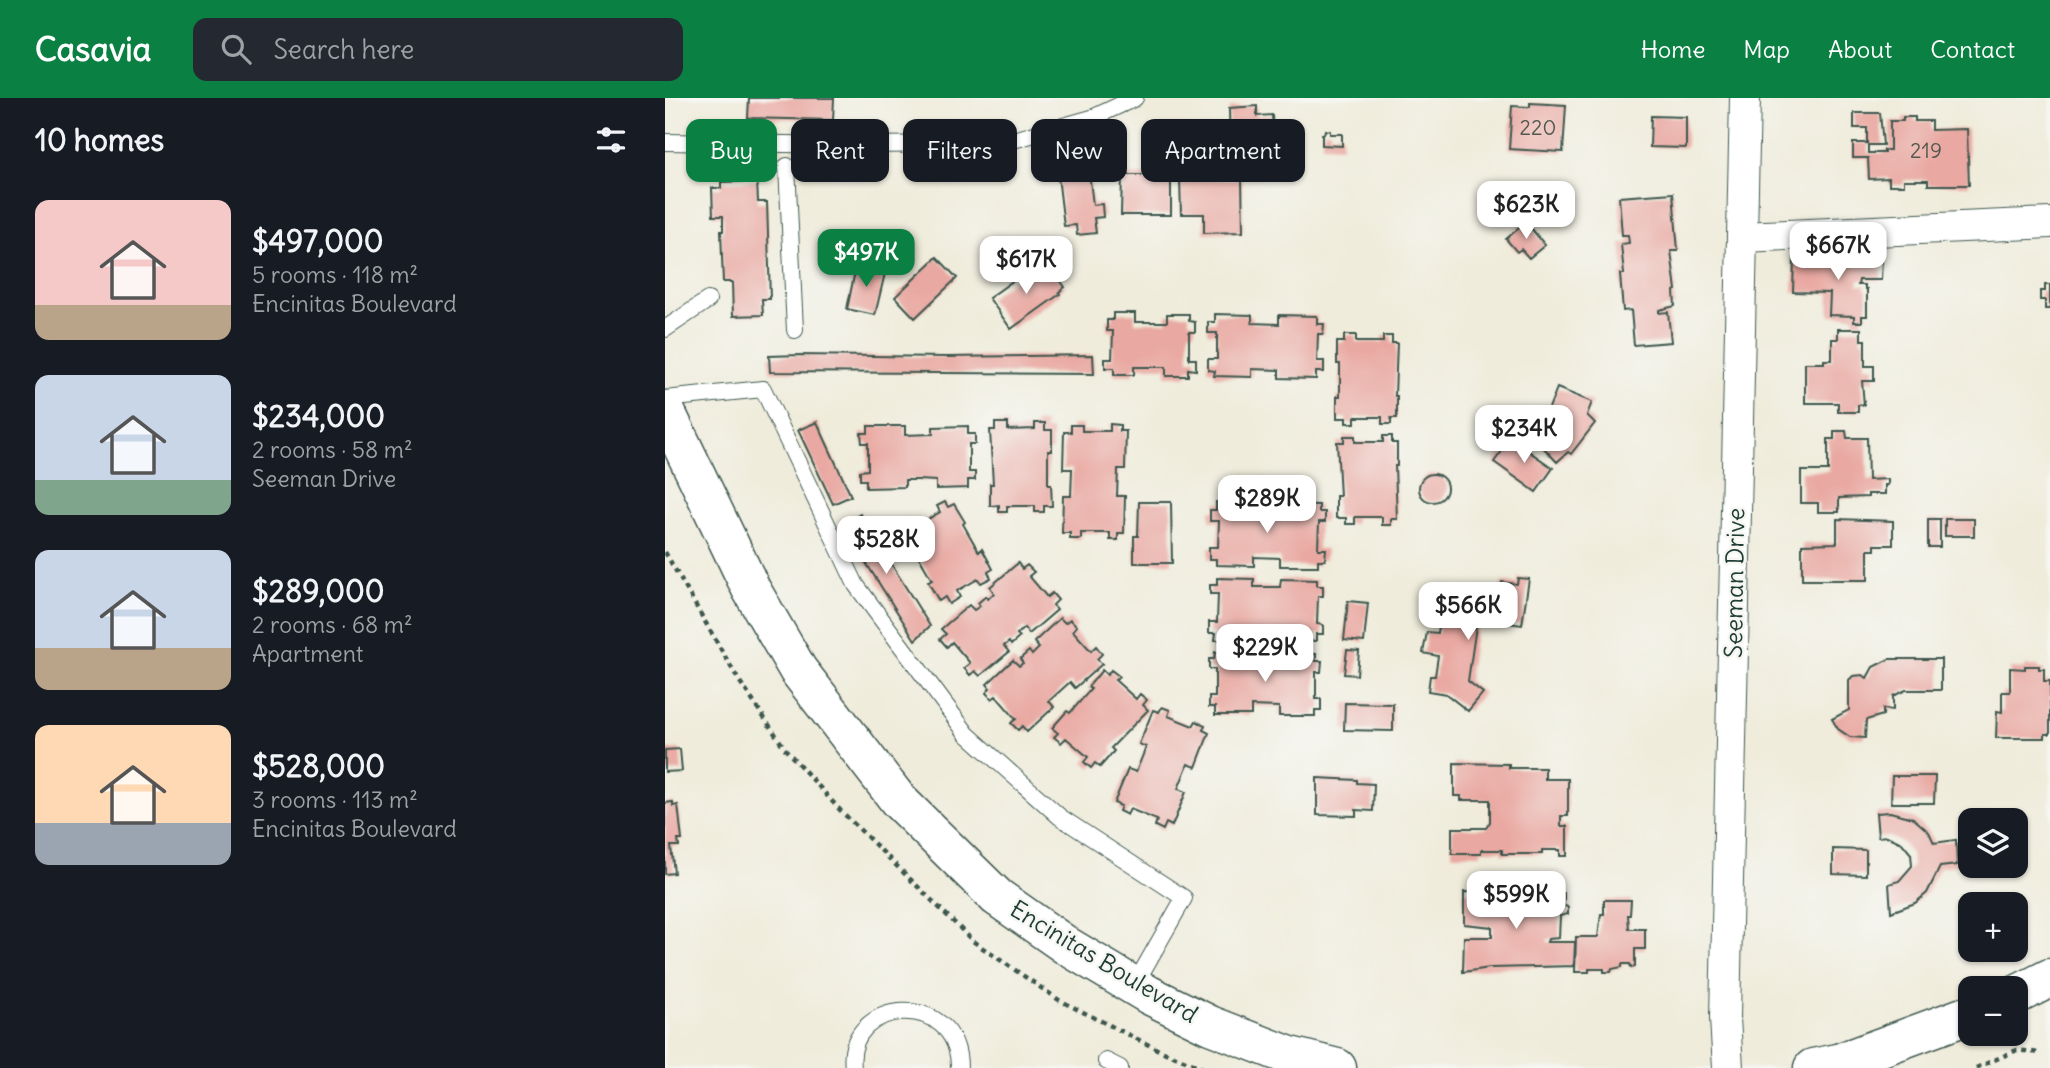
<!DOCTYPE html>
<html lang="en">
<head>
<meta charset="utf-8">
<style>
	:root { --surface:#171b24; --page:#242831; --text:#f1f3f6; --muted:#9ea1a6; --accent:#0b8043 }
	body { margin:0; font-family:Delius,sans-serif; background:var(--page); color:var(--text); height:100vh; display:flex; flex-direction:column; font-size:26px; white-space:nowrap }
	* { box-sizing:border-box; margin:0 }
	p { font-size:23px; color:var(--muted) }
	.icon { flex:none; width:38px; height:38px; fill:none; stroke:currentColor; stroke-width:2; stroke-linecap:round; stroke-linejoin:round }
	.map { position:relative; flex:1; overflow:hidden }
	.panel { display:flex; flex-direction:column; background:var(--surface); width:665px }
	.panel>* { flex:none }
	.top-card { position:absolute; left:21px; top:21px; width:665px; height:63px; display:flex; gap:14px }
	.buttons { position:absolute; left:1293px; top:710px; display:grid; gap:14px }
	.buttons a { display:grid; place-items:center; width:70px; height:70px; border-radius:14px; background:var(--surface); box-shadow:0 2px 5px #0004; font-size:35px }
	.price { position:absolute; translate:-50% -60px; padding:0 16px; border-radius:14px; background:#fff; color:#222; font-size:23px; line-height:46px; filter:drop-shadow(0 2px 4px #0008) }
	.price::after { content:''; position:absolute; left:50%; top:42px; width:21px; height:16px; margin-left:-10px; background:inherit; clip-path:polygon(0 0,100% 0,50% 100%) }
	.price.selected { background:var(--accent); color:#fff }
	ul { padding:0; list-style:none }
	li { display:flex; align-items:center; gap:21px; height:175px; padding:0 35px }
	li span { display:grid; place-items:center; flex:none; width:196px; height:140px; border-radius:14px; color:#555 }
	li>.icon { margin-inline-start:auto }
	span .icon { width:84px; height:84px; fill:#fffc; stroke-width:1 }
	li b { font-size:30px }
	h2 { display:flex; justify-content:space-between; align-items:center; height:84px; padding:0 35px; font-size:30px }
	.pill { padding:0 24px; border-radius:14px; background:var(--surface); box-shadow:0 2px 5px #0004; font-size:24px; line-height:63px }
	.pill.selected { background:var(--accent); color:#fff }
	header { display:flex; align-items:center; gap:42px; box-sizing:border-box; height:98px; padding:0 35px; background:var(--accent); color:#fff }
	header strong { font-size:33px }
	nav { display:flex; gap:38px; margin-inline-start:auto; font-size:24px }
	.search { width:490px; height:63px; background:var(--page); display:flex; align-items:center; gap:18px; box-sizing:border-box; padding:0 24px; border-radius:14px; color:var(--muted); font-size:26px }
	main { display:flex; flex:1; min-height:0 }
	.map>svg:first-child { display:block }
	.building { fill:#e9a8a1 }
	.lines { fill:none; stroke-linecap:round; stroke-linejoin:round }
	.lane-casing { stroke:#3e574d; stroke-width:18 }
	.street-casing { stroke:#3e574d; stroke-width:32 }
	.primary-casing { stroke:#3e574d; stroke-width:41 }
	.path { stroke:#3e574d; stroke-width:4.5; stroke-dasharray:5 5; stroke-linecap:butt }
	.lane { stroke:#fff; stroke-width:16 }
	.street { stroke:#fff; stroke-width:30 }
	.primary { stroke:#fff; stroke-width:38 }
	.labels { text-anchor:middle; stroke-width:5; stroke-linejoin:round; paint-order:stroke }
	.number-label { font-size:21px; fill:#52584f }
	.street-label { font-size:24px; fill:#1f3d34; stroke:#f6f6f2 }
</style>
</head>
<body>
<header>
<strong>Casavia</strong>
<div class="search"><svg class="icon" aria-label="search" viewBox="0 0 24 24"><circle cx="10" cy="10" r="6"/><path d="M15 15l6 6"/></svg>Search here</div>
<nav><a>Home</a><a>Map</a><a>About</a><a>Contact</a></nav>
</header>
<main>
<section class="panel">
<h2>10 homes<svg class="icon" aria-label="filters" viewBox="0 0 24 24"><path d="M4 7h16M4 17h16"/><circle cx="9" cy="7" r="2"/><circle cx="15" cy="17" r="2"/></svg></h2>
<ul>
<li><span style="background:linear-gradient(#f6c9c9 75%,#b9a48a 0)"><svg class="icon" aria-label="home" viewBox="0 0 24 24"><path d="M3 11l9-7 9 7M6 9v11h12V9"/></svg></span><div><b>$497,000</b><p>5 rooms · 118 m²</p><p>Encinitas Boulevard</p></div></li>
<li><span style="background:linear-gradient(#c9d6e8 75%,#7fa58c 0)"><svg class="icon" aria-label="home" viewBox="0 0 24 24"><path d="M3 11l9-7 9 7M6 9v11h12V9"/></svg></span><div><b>$234,000</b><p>2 rooms · 58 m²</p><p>Seeman Drive</p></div></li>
<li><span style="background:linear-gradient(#c9d6e8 70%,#b9a48a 0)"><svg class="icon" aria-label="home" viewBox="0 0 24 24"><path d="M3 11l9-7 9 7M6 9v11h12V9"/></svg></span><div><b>$289,000</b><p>2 rooms · 68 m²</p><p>Apartment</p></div></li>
<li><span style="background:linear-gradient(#ffd9b3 70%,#9aa5b1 0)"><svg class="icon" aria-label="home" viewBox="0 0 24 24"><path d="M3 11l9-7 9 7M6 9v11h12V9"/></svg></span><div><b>$528,000</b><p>3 rooms · 113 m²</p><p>Encinitas Boulevard</p></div></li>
</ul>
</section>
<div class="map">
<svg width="1385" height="970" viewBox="0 0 1385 970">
	<rect width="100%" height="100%" fill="#f6f6f2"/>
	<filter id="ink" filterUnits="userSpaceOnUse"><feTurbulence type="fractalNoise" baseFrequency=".0143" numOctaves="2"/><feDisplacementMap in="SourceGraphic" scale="14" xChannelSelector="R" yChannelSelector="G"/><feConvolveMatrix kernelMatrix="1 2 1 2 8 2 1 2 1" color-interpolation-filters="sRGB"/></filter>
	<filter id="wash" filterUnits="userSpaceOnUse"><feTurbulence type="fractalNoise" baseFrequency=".00686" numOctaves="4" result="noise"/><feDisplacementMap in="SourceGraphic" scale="28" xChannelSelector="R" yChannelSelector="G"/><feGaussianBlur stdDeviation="1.57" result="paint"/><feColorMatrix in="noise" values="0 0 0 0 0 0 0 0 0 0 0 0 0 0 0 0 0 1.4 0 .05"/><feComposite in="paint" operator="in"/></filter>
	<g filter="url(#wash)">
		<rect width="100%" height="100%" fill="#efecdb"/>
		<g id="blocks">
			<!-- building -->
			<path class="building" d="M84,0H169L168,22L83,20Z
				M865,5L901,7L898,54L844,51L847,8L865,9Z
				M592,8V18L607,17L609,53L565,55L564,10Z
				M1189,15H1215L1218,47H1203V55H1219V52H1225V23H1238V19H1250V23H1266V32L1302,31L1304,87H1263V82H1239V87H1224V80L1204,81L1203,60H1188V45H1202V30H1189Z
				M986,18L1021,19V50L985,49Z
				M660,32L665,33V36H677V48L657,47V36H659Z
				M424,74L428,107L437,106L438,119L429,120L431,135L412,137L411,127L399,128L393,78Z
				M457,77H506V117H456Z
				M515,81L577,82L578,134L539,135V116H516Z
				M92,83L93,104H102L105,201H97L98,217L68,218L67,184H58L56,133H58V118H48L47,90H56V84Z
				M1008,95L1013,153H1006L1011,192L1009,193L1010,208L994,212V215L1003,214L1006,244L969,247L966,212L958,213L955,176H959L956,146L964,145L963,137H957L954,99Z
				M861,124L880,147L864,160L856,151L852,154L841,141Z
				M272,159L292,180L250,220L230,199Z
				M1129,159L1217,161L1216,182H1194L1193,187H1200V191H1202V218H1197V224H1189V218L1164,217L1165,195L1128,194Z
				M192,164L221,171L210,217L182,211Z
				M386,170L400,189L394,194L395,196L346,231L324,200L364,171L369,178L377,172L379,175Z
				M1380,187H1385V211H1380V202H1375V193H1380Z
				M448,215H470V224H502V216H524V223L530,224V234H524V261H531V272L523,271V278H501V269H469V277H449V270H440V261H447L448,233H442V222H448Z
				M550,216L587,217V225L614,226V217L652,218V226H659L658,236H653L652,263H659V274H651V281L614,280V272L587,271V279L549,278L550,273L543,272V261H552V235H543V224H550Z
				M1173,231H1196V242H1200V268H1209V283H1197L1199,307H1193V314H1173V305H1140V265H1159V262H1167V241H1173Z
				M679,237H691V244H718V238H727V245H732L730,298H732V320H726V326H717V319H690V325H681V320H672V298H675V266H672V244H679Z
				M135,257L281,259L428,257L429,276L105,274L104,258Z
				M892,290L927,304L922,317L930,325L906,356L903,354L892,364L878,349L867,344L873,328L876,330Z
				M152,324L186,398L168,406L133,332Z
				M330,325H343V332L370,331V325H380V332H387V353H383V387H386L387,408H379V414H370V408H342V414H334V407L325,408V386H328L325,332H330Z
				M445,326L455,327V333H461L460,371H453L452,398H460L459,435H453V442H445V435H416V441H405V435H397L398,398H406L407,371H398L399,334H406V327H417V333H445Z
				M203,328H240V337L268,336V329L303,328V336H310V346H304V374H310V382H303V390L271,391V383L253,382H240V389L201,390V382H195V373L203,372V345H197L196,335H203Z
				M1169,333H1181L1182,340H1202L1203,382L1223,381V387H1220V396H1203V399L1174,400V414H1153V405H1136V373H1163V341H1169Z
				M679,338H690V344H718V338H727V345H732V368H730L732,421H726V427H717V419H690V426H681V420H671V398H675L672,344H679Z
				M846,341L888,370L871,394L829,364Z
				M754 390a14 14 0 1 1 28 0a14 14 0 1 1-28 0Z
				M280,404L283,409L289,406L300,424L298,426L314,454L317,451L328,471L323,474L326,480L316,485L313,481L292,493L295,499L284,506L280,499L274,503L263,484L267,482L251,454L248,456L237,438L242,435L238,429L249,423L251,428L275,414L272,408Z
				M474,404H506L507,465H469V438H473Z
				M551,404L588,405V414H616V406L654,407V414H660V424H654L653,451H661L660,462H653V468H615V460L589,459V468L551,467V461H544V449H553L554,423H545V412H551Z
				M195,416L265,528L250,542L177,427Z
				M1172,421L1228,423V447H1210V452H1203V482H1137V446L1172,445Z
				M1263,421H1275V449H1263Z
				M1280,421H1309V438H1280Z
				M353,465L357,471L362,467L369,474L364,478L382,499L387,495L393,502L388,507L392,512L364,536L359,530L352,536L355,539L346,547L344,544L339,548L344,554L315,578L310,573L305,577L299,570L305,565L287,544L282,549L275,541L281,536L276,531L304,507L309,512L315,508L313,505L321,498L323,501L329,495L325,489Z
				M552,480L589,481V489H615L616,481L652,482V488H658V498H653L652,526L658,527V536H651V543L617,542V535L588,534V543L550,542L551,535H544V524H552L553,496H545V487H552Z
				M853,480L864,481L857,527L812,521L803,583L818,595L803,613L781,596L763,593L765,578H770L773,558L758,555L762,534L773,535L777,506L813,511V515L832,517L837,484L852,486Z
				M683,503L703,505L699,544L679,542Z
				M395,520L400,525L405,521L412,528L408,533L426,553L431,548L437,556L432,561L437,566L410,590L405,584L384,603L389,609L362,634L357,628L353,632L346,625L351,621L331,598L327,601L321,595L325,590L322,586L348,562L354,568L358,565L355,561L364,553L367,557L374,550L369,544Z
				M682,552L694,553L692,577L679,576Z
				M550,554L587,555V563H614V555L651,556V563H657L656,574H651V601H656V612H650V618H614V609L586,608V617H550V609H544V599H550V571H544V561H549Z
				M1224,561H1276V592H1241L1228,598V612L1218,611V617L1201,622L1200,640L1185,639L1173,631L1167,621L1184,612V582L1188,578L1198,577L1202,580L1208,569Z
				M1360,568H1374V571H1379V583H1385V636H1380V640H1331L1332,613L1337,614V594H1345V570L1360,571Z
				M437,572L442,577L446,572L454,578L450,582L471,601L475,596L482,602L478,607L483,612L446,650L449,653L435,669L430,665L426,670L419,664L423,659L401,640L396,645L389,639L393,635L387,630L402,613L405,615L426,591L423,589Z
				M680,605L728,606V633L679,632Z
				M497,609L505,612L503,618L528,628L531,623L540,627L538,632L544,635L531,669L523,666L513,691L521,694L507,728L501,725L498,732L490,728L492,722L465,711L462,717L454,713L456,708L449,705L463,671L471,674L481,649L474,646L488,612L494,614Z
				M15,651L17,673L0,674V652Z
				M789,665L844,666V670H880V681H903V718H896V728H902V758H895V752H877V756H837V752H816V756H787V730H821L825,724V702H796V698H789Z
				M1227,678H1270L1269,705H1226Z
				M652,680L692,682V685L709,686L708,713L691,712V718L652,717Z
				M8,704V708L13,707L17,742H13L14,748H6L9,775L0,776V705Z
				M1225,714L1248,720L1264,734L1269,745L1291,742L1292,767L1275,769L1262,795L1250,805L1226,814L1224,786L1234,783L1247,768L1246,756L1237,745L1222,738L1213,739L1211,715Z
				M1168,751L1201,752V777L1168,776Z
				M799,794L899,795V808L903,809V816L895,818L894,840L883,841L882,844H910L909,868L825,870L798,874L799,839H827V829L799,826Z
				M939,802H966L965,817H963L964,831H980V851H970V869L966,870L965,866H957V869L947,871L946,874H939V871H924V874H910L911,839H933L936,816H939Z"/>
		</g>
	</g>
	<g filter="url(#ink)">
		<use href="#blocks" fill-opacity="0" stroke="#3e574d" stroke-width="2"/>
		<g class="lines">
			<defs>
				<path id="lane" d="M0,44L179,47L334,46L427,20L470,0
					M122,68L130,232
					M0,231L43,202
					M0,301L98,291L191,487L302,636L395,719L519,800L469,888
					M441,963L455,970
					M188,970C179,900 294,890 294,970"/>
				<path id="street" d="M1077,139L1385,125
					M1063,970L1060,920L1080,0"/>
				<path id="primary" d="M0,312L86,491L133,572L234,703L332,799L402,848L484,897L545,927L625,958L672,970
					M1351,897L1385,880
					M1148,970L1173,965L1306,916"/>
			</defs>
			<!-- lane casing -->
			<use href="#lane" class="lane-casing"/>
			<!-- street casing -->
			<use href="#street" class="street-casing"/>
			<!-- primary casing -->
			<use href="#primary" class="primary-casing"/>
			<!-- path -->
			<path class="path" d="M0,454L73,581L121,652L175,712L309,844L394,902L496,953L538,970
				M1311,970L1352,952L1375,955"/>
			<!-- lane -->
			<use href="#lane" class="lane"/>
			<!-- street -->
			<use href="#street" class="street"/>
			<!-- primary -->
			<use href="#primary" class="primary"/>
		</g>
	</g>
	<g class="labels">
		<!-- number labels -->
		<g class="number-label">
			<text x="873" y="37">220</text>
			<text x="1261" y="60">219</text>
		</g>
		<!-- street labels -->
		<g class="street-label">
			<text transform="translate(1070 485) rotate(-89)" y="8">Seeman Drive</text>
			<text transform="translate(439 864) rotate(31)" y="8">Encinitas Boulevard</text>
		</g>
	</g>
</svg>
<div class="buttons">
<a><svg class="icon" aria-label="layers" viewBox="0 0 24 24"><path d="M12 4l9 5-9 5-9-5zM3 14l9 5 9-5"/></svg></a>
<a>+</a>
<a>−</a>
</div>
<b class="price" style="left:861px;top:143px">$623K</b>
<b class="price" style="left:1173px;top:184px">$667K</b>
<b class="price selected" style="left:201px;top:191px">$497K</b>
<b class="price" style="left:361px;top:198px">$617K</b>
<b class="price" style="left:859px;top:367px">$234K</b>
<b class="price" style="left:602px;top:437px">$289K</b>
<b class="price" style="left:221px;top:478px">$528K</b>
<b class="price" style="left:803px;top:544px">$566K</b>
<b class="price" style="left:600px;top:586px">$229K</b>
<b class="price" style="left:851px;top:833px">$599K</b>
<div class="top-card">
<a class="pill selected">Buy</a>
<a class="pill">Rent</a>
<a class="pill">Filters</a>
<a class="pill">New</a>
<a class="pill">Apartment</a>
</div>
</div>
</main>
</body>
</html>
